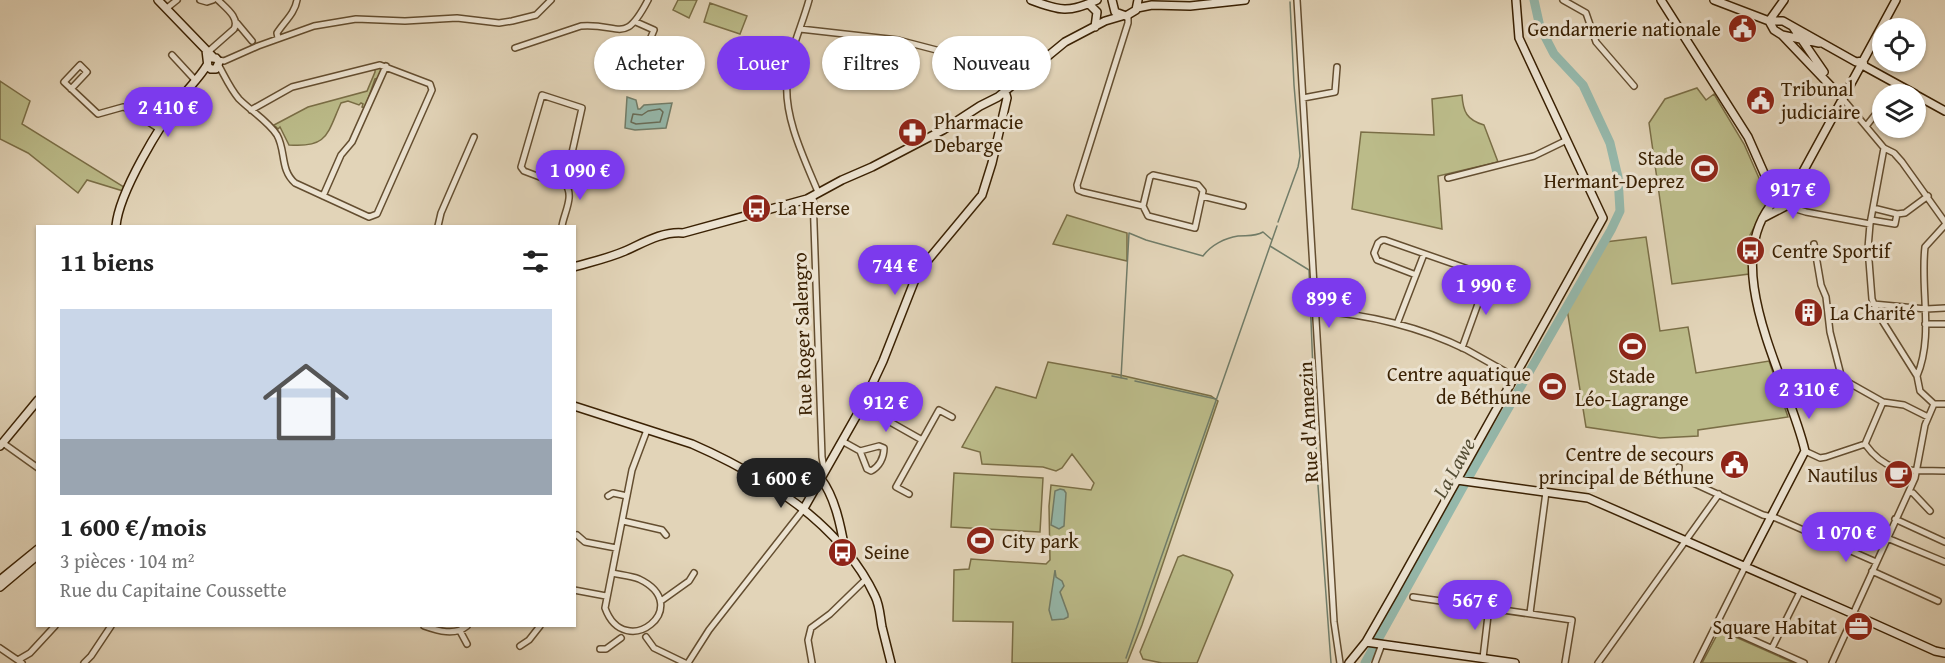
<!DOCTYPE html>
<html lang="fr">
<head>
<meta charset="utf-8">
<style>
	:root { --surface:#fff; --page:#f6f6f6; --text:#222; --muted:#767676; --line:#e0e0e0; --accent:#7c3aed }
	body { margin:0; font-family:"Gentium Book Plus",serif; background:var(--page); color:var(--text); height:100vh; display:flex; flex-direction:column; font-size:22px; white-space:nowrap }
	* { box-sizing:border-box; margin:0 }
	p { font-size:20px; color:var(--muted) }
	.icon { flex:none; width:33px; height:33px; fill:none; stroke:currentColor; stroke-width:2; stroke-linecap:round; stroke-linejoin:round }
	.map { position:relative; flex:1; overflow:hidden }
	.panel { position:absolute; left:36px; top:225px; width:540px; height:402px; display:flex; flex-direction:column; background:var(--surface); border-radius:0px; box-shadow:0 2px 4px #0004 }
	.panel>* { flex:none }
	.guide { position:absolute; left:594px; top:36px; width:570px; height:54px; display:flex; gap:12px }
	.tools { position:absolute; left:1872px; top:18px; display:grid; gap:12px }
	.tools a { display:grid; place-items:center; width:54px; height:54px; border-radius:50%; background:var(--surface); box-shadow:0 2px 4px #0004; font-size:30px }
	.price { position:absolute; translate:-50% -51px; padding:0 14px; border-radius:21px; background:var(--accent); color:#fff; font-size:20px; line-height:39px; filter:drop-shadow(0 2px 3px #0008) }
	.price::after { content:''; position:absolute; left:50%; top:36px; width:18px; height:14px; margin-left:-9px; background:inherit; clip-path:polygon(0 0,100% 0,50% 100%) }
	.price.current { background:#222; color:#fff }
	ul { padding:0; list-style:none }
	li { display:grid; align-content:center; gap:12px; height:318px; padding:0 24px }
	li+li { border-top:2px solid var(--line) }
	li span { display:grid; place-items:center; height:186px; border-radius:0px; color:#555 }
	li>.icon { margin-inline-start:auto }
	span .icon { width:108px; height:108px; fill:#fffc; stroke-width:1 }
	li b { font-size:26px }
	h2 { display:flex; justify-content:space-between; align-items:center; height:72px; padding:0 24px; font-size:26px }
	.pill { padding:0 21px; border-radius:27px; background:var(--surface); box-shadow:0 2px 4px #0004; font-size:21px; line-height:54px }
	.pill.current { background:var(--accent); color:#fff }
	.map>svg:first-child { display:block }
	.green { fill:#bbbb89; stroke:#7a6e46; stroke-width:1.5 }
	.water { fill:#95b8ab; stroke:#717c68; stroke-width:1.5 }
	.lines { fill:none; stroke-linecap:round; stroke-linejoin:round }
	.shore { stroke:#686c57; stroke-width:1.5 }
	.stream { stroke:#717c68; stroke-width:1.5 }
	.river { stroke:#95b8ab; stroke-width:9 }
	.street-casing { stroke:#644e30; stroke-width:8 }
	.secondary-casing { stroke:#3a2103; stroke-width:10 }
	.street { stroke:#ece3d1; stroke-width:5 }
	.secondary { stroke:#ece3d1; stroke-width:7 }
	.labels { text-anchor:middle; stroke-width:6; stroke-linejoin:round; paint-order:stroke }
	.poi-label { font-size:20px; fill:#3a2103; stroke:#ece3d1; text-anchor:start }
	.street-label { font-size:20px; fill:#3a2103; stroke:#ece3d1 }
	.water-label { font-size:21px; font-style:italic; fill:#554e35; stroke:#ece3d1 }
</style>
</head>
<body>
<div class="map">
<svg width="1945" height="663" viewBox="0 0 1945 663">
	<rect width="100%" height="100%" fill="#e2d4b8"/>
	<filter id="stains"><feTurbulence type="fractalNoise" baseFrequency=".00333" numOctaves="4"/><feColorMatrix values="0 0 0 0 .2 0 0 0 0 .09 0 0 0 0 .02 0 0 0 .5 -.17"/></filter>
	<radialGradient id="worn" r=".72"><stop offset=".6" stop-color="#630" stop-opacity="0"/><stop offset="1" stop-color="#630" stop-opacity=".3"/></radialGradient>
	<!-- green -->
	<path class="green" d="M678,0H697L689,18L673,10Z
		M710,3L747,16L740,34L704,22Z
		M378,67L382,70L379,78L375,79L365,108L362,107L363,104L361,103L359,105L348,101L341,103C327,134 328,148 289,145L280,127L278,129L274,125L308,107L367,91L375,72V68Z
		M0,81L30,101L22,124L124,187L123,191L87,180L78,193L28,153L0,139Z
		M1697,88L1706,100L1714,94L1744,144L1766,194L1763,198L1766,205L1750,235L1749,274L1672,284L1649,123L1665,99Z
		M1462,95C1463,112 1467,120 1484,125L1498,162L1438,176L1442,229L1352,209L1361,132L1434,135L1432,99Z
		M1067,215L1127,233V261L1053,244Z
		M1646,237L1660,331L1688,327L1696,373L1769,361L1788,417L1698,430V436L1660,438L1586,427L1567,309L1605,242Z
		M1048,362L1120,375L1211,396L1218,401L1142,625L1127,663H1012L1013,622L953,621L954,570L969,569L971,559L1046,564L1050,560L1049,506L1051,485L1091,490L1094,483L1072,454L1062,468L1056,471L1043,467L982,464L980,452L962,447L996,387L1036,398Z
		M954,473L1043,478L1040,532L951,527Z
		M973,535H990V546H972Z
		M1183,555L1230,571L1233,575L1197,663H1162L1143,659L1140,652L1178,557Z
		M1722,631L1794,663H1702L1718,633Z"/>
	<!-- water -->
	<path class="water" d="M627,97L636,100L638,109H640L644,105L672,103L666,128L635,130L625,128Z
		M1060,489L1064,490L1066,493L1064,526L1059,529L1051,525L1055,491Z
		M1055,570L1056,577L1062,581L1064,586L1060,592L1068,614V617L1064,619L1052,620L1049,610Z"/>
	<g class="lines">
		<!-- shore -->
		<path class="shore" d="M660,109L663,112L660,122L636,124L631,122L633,114L642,115L648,111Z"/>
		<!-- stream -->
		<path class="stream" d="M1278,222L1298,167L1300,156L1294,85L1290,2
			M1270,246L1309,270L1317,472L1331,663
			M1112,376L1127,379
			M1121,378L1129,233L1146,240L1203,256C1211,245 1225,238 1238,236C1246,235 1255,237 1263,232L1271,239
			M1135,381L1216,399
			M1126,658L1277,226"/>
		<!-- river -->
		<path class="river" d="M1365,663L1463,487L1611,230L1620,211L1618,177L1610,143L1583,85L1554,54L1540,27L1534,0"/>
		<defs>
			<path id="street" d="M200,0L207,2L213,0
				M809,0C802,26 788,54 787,81C784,118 804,158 818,192
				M1297,0L1334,622L1340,663
				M1563,0L1586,13L1596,42L1634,86
				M167,8L177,0
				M1128,16V23L1077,185L1078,190L1083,192L1143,206L1148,216L1195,228L1203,191L1198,185L1153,175L1150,177L1143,206
				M636,22L654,30L638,68
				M237,23L252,41
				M800,29L898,40L948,53L1002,73L1017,81
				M278,38L277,33C284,22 295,13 297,0
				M515,48L581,26C621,23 624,46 648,0
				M209,51L234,29C240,18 226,8 218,0
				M172,55L196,81
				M218,60L224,61L258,46L314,26L356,19L405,21L457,18L499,23L512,21L536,15L551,0
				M219,66C225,77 231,90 239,99C251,111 268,121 277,135C286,151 280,170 295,183L369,217L377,214L432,90L430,84L380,65L292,87L251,110
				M71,89L87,72L80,65L64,82L98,114L123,107L127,108L159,129
				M1892,94L1899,86
				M1303,98L1335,92L1337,67
				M1843,99L1884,148L1894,153L1902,162L1945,222
				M1867,125L1882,106
				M1884,148L1870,224L1868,248L1872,299L1878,314L1917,376L1920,391L1934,404
				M1448,178L1534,156L1567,140
				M323,196L341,155L352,142L386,66
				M813,196L822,457L824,468L826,470
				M1202,196L1243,206
				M1789,203L1796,209L1806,212L1870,224
				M1897,214L1905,213L1928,196
				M1871,220L1895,224L1897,214L1873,208
				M438,226L441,213L474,137
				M562,226C564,213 575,195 565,184L582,108L542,95L521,167L524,171L561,185L565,184
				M1814,244L1821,285L1826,297L1830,332L1842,379
				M1416,275L1377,260L1374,253L1378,243L1382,240H1385L1514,285
				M1873,304L1926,309L1945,308
				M1316,311C1367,314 1421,327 1467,350C1483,359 1499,368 1515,377
				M1397,324L1424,254
				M1925,324H1945
				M1462,348L1488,276
				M1917,376C1934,336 1920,289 1925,247L1945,225
				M1787,395L1823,382L1844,380L1883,402L1904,405L1928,417
				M1934,404H1945
				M862,406L922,440
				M842,441L860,451L867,469L871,471C879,467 884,458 884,448L879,446L860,451
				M3,443L38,468
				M1865,444C1888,476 1911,470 1945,471
				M1865,444L1883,402
				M1805,451L1820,458L1826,457L1865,444
				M1679,467L1678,476L1763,515L1776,518L1876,562
				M1909,492L1913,493L1930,511
				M909,494L896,487L939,410L952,417
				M608,496L613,493L627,496
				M1895,519L1945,542
				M623,521L662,530L666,535
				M577,535L585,542L616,548
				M1887,538L1945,562
				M1872,571L1938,601
				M612,573C621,575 631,576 639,579C696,606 625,663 605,608L632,470L647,430
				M574,590L606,596
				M1413,597L1572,620L1565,663
				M661,601L689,581L694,573
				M1854,612L1915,478L1925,425L1934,404
				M1530,613L1546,492
				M1717,624L1804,663
				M424,626C438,631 455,636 467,626
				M460,631L467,644
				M646,637L654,648L685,663
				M520,646L529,640L540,626
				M0,648L22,663
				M1772,648L1800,592
				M600,649H606L621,638
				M1483,658L1489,607
				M18,660L30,653L55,626
				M84,663L91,656L111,626
				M688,663L709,630L803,510
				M812,663L808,640L811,628L830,614L865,580
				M1375,663L1382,644
				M1598,663L1719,494
				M1697,663L1745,567
				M1832,663L1853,617"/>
			<path id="secondary" d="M158,0L214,58
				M1031,0C1060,11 1069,13 1097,0
				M1112,0L1115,12L1126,16L1136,10L1138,0
				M1661,0L1748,137L1775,198
				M1714,0L1769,21
				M1089,4L1097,12L1095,27
				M1137,8L1152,5L1190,6L1245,0
				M1769,21H1783L1856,62L1863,61L1864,66L1915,94
				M1769,21L1774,30L1782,35L1819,43
				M1769,21L1784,0
				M1793,27L1824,72
				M1782,35L1843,99
				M206,50L208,67L211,69H216L219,62L216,58H211
				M1863,61L1896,0
				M1916,95L1945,111
				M1775,202L1779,194L1793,190
				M1763,218L1788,205L1793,190L1860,67
				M116,226C119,192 160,125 181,98C190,86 200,77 207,65
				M574,267C591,262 609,258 625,251C643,243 663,231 683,233L807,199L842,180L872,167L943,130L980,106L998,97L1065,42L1105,21L1122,16
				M574,406L692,444C763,475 841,524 875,596C880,606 880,617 882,627C885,639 888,651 891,663
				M0,446L38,400
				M821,479C835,497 841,527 845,550
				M1457,480L1588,498L1851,613
				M774,489L821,479
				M803,510L862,406L883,361L916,277L923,266L982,195L992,163L1007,98L1005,91
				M1745,567L1805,451C1789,380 1716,265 1775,200
				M0,580L38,549
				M0,587L38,555
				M1855,615L1935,651L1945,653
				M1366,642L1515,663
				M1349,663L1366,642L1394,593L1603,218L1519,38L1516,0"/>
		</defs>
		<!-- street casing -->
		<use href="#street" class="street-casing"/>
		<!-- secondary casing -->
		<use href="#secondary" class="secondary-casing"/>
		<!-- street -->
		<use href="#street" class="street"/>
		<!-- secondary -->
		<use href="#secondary" class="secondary"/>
	</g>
	<!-- icons -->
	<defs>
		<symbol id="civic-disc" viewBox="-11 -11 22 22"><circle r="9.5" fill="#8f2418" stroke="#ece3d1"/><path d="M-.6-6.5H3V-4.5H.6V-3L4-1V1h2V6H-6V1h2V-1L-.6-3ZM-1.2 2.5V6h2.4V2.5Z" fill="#fff"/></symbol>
		<symbol id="pharmacy-disc" viewBox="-11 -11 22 22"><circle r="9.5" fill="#8f2418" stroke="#ece3d1"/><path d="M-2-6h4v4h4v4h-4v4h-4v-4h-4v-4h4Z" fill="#fff"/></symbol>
		<symbol id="stadium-disc" viewBox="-11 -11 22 22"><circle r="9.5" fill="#8f2418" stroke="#ece3d1"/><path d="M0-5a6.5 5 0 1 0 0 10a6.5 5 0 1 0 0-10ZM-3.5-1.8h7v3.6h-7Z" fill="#fff"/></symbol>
		<symbol id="bus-disc" viewBox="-11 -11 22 22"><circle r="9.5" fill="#8f2418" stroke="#ece3d1"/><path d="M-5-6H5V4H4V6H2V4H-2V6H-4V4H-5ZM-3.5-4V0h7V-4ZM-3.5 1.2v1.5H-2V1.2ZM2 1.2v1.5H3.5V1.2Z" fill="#fff"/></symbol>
		<symbol id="building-disc" viewBox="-11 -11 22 22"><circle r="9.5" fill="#8f2418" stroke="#ece3d1"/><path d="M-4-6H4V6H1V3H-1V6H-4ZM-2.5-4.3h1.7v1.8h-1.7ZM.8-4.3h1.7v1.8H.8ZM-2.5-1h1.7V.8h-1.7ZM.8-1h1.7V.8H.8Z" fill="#fff"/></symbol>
		<symbol id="cafe-disc" viewBox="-11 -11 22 22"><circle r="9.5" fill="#8f2418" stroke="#ece3d1"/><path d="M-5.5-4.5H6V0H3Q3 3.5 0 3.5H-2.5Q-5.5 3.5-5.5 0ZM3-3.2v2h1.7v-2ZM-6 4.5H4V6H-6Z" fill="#fff"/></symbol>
		<symbol id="office-disc" viewBox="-11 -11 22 22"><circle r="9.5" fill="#8f2418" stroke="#ece3d1"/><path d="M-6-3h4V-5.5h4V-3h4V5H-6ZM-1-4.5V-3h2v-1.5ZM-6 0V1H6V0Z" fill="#fff"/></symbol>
	</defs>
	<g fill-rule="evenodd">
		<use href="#civic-disc" x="1726" y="12" width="33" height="33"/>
		<use href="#civic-disc" x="1744" y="84" width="33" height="33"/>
		<use href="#pharmacy-disc" x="896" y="116" width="33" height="33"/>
		<use href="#stadium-disc" x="1688" y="152" width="33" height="33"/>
		<use href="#bus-disc" x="740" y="192" width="33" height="33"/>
		<use href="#bus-disc" x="1734" y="234" width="33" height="33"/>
		<use href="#building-disc" x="1792" y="296" width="33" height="33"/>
		<use href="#stadium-disc" x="1616" y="330" width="33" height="33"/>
		<use href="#stadium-disc" x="1536" y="370" width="33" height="33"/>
		<use href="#civic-disc" x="1718" y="448" width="33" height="33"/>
		<use href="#cafe-disc" x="1882" y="458" width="33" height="33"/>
		<use href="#stadium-disc" x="964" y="524" width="33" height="33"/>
		<use href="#bus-disc" x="826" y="536" width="33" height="33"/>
		<use href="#office-disc" x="1842" y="610" width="33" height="33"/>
	</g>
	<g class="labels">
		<!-- poi labels -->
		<g class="poi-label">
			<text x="1721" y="36" text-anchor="end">Gendarmerie nationale</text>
			<text x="1781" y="96">Tribunal<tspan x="1781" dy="23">judiciaire</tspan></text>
			<text x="934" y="129">Pharmacie<tspan x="934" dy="23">Debarge</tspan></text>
			<text x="1684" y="165" text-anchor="end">Stade<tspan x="1684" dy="23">Hermant-Deprez</tspan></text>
			<text x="778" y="215">La Herse</text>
			<text x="1772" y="258">Centre Sportif</text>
			<text x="1830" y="320">La Charité</text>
			<text x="1531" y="381" text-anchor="end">Centre aquatique<tspan x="1531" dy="23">de Béthune</tspan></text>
			<text x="1632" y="383" text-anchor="middle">Stade<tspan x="1632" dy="23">Léo-Lagrange</tspan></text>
			<text x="1714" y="461" text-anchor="end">Centre de secours<tspan x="1714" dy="23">principal de Béthune</tspan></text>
			<text x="1878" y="482" text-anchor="end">Nautilus</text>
			<text x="1002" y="548">City park</text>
			<text x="864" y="559">Seine</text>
			<text x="1837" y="634" text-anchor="end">Square Habitat</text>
		</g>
		<!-- street labels -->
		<g class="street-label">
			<text transform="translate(802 334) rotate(-92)" y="7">Rue Roger Salengro</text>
			<text transform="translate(1308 422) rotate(-93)" y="7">Rue d'Annezin</text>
		</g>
		<!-- water labels -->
		<g class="water-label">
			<text transform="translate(1454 468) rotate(-61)" y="7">La Lawe</text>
		</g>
	</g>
	<rect width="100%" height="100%" filter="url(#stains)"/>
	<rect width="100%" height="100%" fill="url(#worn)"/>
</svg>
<div class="tools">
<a><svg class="icon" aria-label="locate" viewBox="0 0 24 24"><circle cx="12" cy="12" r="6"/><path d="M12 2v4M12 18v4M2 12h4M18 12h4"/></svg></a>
<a><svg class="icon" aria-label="layers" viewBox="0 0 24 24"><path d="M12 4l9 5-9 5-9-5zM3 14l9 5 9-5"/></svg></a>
</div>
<b class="price" style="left:168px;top:138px">2 410 €</b>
<b class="price" style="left:580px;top:201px">1 090 €</b>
<b class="price" style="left:1793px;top:220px">917 €</b>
<b class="price" style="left:895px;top:296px">744 €</b>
<b class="price" style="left:1486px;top:316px">1 990 €</b>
<b class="price" style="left:1329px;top:329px">899 €</b>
<b class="price" style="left:1809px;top:420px">2 310 €</b>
<b class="price" style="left:886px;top:433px">912 €</b>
<b class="price current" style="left:781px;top:509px">1 600 €</b>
<b class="price" style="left:1846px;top:563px">1 070 €</b>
<b class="price" style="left:1475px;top:631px">567 €</b>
<div class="guide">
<a class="pill">Acheter</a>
<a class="pill current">Louer</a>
<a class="pill">Filtres</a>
<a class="pill">Nouveau</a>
</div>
<section class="panel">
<h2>11 biens<svg class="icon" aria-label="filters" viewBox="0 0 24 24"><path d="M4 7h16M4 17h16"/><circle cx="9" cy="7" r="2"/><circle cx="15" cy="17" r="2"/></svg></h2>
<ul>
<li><span style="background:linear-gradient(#c9d6e8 70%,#9aa5b1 0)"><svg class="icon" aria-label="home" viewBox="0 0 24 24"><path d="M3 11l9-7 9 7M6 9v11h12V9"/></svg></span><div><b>1 600 €/mois</b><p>3 pièces · 104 m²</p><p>Rue du Capitaine Coussette</p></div></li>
</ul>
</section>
</div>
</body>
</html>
